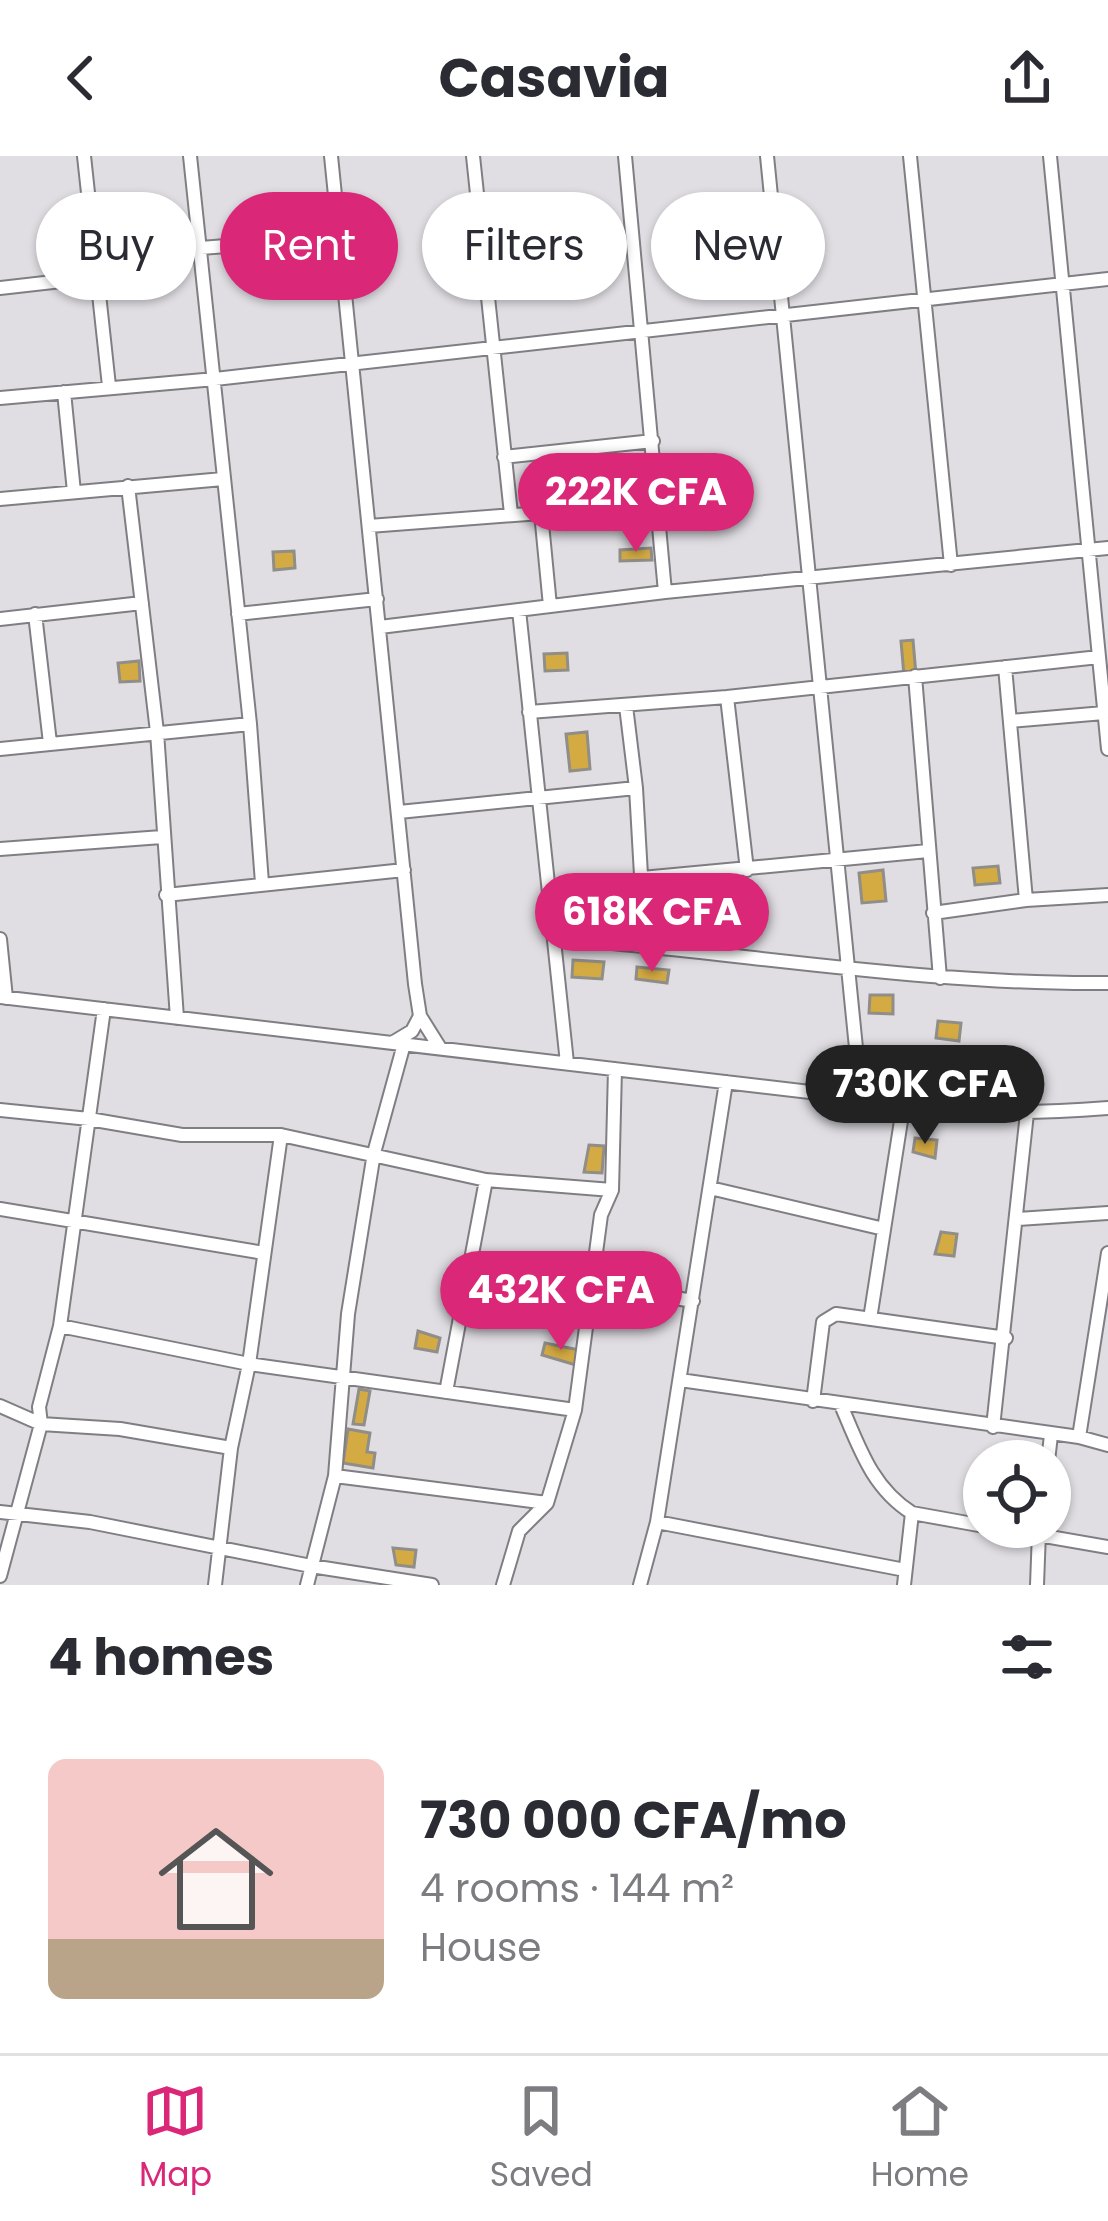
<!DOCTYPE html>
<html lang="en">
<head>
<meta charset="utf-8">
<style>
	:root { --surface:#fff; --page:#f2f2f3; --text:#2b2b33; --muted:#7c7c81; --line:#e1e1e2; --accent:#db2777 }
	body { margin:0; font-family:Poppins,sans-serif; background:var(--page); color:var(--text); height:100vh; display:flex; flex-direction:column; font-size:45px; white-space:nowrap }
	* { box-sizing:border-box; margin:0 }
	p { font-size:39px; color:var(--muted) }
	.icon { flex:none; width:66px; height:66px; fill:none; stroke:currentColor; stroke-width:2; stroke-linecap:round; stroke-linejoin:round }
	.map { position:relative; height:1429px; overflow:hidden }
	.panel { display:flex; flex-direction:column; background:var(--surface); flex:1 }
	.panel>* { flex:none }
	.top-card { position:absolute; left:36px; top:36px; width:1038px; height:108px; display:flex; gap:24px }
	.buttons { position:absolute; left:963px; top:1284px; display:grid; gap:24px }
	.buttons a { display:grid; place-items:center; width:108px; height:108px; border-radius:50%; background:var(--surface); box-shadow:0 3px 9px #0004; font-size:60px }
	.price { position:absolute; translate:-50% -102px; padding:0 27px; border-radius:42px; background:var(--accent); color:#fff; font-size:39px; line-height:78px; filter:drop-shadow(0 3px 6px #0008) }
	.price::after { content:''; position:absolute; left:50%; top:72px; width:36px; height:27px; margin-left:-18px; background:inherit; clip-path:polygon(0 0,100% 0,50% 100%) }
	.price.selected { background:#222; color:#fff }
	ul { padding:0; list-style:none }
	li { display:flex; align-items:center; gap:36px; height:300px; padding:0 48px }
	li span { display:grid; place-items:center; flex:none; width:336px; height:240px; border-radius:18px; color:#555 }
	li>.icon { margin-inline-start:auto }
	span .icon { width:144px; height:144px; fill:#fffc; stroke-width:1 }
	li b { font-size:51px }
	h2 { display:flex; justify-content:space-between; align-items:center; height:144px; padding:0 48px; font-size:51px }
	.chip { padding:0 42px; border-radius:54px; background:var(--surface); box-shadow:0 3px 9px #0004; font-size:42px; line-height:108px }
	.chip.selected { background:var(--accent); color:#fff }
	header { display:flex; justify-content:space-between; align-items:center; height:156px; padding:0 48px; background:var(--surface); font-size:54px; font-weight:700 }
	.tabs { display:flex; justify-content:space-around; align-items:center; height:168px; border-top:3px solid var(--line); background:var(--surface); font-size:33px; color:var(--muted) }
	.tabs a { display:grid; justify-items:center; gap:6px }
	.tabs .selected { color:var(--accent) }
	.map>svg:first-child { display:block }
	.building { fill:#d4aa43; stroke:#908e89; stroke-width:3 }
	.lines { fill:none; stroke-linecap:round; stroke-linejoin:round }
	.minor-casing { stroke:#807e83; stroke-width:16 }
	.minor { stroke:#fff; stroke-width:12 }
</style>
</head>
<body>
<header><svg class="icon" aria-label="back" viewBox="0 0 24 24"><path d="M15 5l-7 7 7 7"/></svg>Casavia<svg class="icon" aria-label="share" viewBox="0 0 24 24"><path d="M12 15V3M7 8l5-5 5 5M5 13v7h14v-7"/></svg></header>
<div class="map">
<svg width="1108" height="1429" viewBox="0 0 1108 1429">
	<rect width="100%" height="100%" fill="#e0dee3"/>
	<!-- building -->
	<path class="building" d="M651,392L652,404L620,405V394Z
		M294,395L295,412L274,414L273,396Z
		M913,484L916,519L904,520L901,485Z
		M567,497L568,514L545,515L544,498Z
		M139,505L140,525L120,526L118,507Z
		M587,576L590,613L570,615L566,578Z
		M998,710L1000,727L975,729L973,712Z
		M883,714L886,745L862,747L859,717Z
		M694,736L697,767L667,770L664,740Z
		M720,736L722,754L698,756L696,738Z
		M573,804L604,806L602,823L572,821Z
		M637,811L669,814L667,827L636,823Z
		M870,839H893V858L869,857Z
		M938,865L961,867L959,885L936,882Z
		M877,898L904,901L902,918L875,915Z
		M915,982L937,984L935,1002L913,996Z
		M589,989L604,990L602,1017L584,1016Z
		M941,1076L957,1078L954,1100L935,1098Z
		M418,1175L440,1182L437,1196L415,1192Z
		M545,1187L579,1194L576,1209L542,1199Z
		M359,1233L370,1235L364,1269L353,1268Z
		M348,1273L370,1277L367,1296L375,1297L373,1312L343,1307Z
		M393,1392L416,1394L414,1411L396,1409Z"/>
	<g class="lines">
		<defs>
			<path id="minor" d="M84,0L109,230
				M190,0L250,568L262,727
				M331,0L415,828L420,860L440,892
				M473,0L511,358
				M625,0L665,436
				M767,0L861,942
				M910,0L951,409
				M1050,0L1108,593
				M201,92L339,81
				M0,132L97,121
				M64,236L74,336
				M0,242L215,223L1108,123
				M504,301L653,285
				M128,330L157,576L177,862
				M0,343L223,323
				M369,370L541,357L550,450
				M519,454L567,907
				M35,458L50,587
				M238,458L377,443
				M0,463L142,447
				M380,471L665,436L1108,392
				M1005,511L1026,744
				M915,520L940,822
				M727,541L747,714
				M626,550L636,632L645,789
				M529,556L727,541L1099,501
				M1010,565L1104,557
				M0,593L250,568
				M399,656L636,632
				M0,693L162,681
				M642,722L928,695
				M166,739L404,714
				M933,757L1026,744L1108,739
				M554,782C739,796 922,829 1108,827
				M0,783L6,842
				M0,841L861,942C942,960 1025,958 1108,952
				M392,887L412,875L420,860
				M0,954L89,963L182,979H281L486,1024L612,1034
				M710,1032L884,1073
				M0,1053L264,1097
				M1018,1063L1108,1057
				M592,1128L693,1145
				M870,1163L903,952
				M60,1170L249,1208L575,1254L547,1347L519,1375L503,1429
				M680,1224L1079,1281L1108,1289
				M446,1236L486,1024
				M813,1245L823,1166L836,1158L1006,1182
				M841,1249C859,1291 872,1332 912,1357
				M0,1250L41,1268L39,1251L60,1170L104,853
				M575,1254L601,1059L612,1034L615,913
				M993,1271L1027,957
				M1079,1281L1108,1097
				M1048,1305L1051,1279
				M335,1320L547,1347
				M0,1356L90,1366L311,1410L432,1429
				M657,1366L905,1414
				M992,1371L1108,1391
				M0,1420L41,1268L120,1273L231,1292
				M215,1429L231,1292L249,1208L281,979
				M307,1429L335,1320L348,1158L374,997L404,888
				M640,1429L657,1366L726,926
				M904,1429L912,1357L984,1370
				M1037,1429L1039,1376"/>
		</defs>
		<!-- minor casing -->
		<use href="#minor" class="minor-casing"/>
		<!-- minor -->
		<use href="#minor" class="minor"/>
	</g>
</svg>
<div class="buttons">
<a><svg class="icon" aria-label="locate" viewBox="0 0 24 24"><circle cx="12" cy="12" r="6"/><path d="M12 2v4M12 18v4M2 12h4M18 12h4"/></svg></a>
</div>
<b class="price" style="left:636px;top:399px">222K CFA</b>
<b class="price" style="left:652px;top:819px">618K CFA</b>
<b class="price selected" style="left:925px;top:991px">730K CFA</b>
<b class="price" style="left:561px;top:1197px">432K CFA</b>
<div class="top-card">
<a class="chip">Buy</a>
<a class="chip selected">Rent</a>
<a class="chip">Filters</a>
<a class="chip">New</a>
</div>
</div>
<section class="panel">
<h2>4 homes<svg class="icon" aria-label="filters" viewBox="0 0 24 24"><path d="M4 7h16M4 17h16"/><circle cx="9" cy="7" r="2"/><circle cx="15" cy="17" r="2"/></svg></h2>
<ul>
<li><span style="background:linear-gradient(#f6c9c9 75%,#b9a48a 0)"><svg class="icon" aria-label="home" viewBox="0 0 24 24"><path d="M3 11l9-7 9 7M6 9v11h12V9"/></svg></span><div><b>730 000 CFA/mo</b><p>4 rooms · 144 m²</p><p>House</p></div></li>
</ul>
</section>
<nav class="tabs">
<a class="selected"><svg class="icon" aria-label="map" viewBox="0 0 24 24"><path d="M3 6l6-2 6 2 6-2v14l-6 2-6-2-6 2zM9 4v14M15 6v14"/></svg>Map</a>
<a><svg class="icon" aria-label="saved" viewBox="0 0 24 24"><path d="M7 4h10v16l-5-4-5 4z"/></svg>Saved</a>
<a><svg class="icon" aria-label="home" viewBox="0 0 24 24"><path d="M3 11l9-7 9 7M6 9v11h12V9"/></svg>Home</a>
</nav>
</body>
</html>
